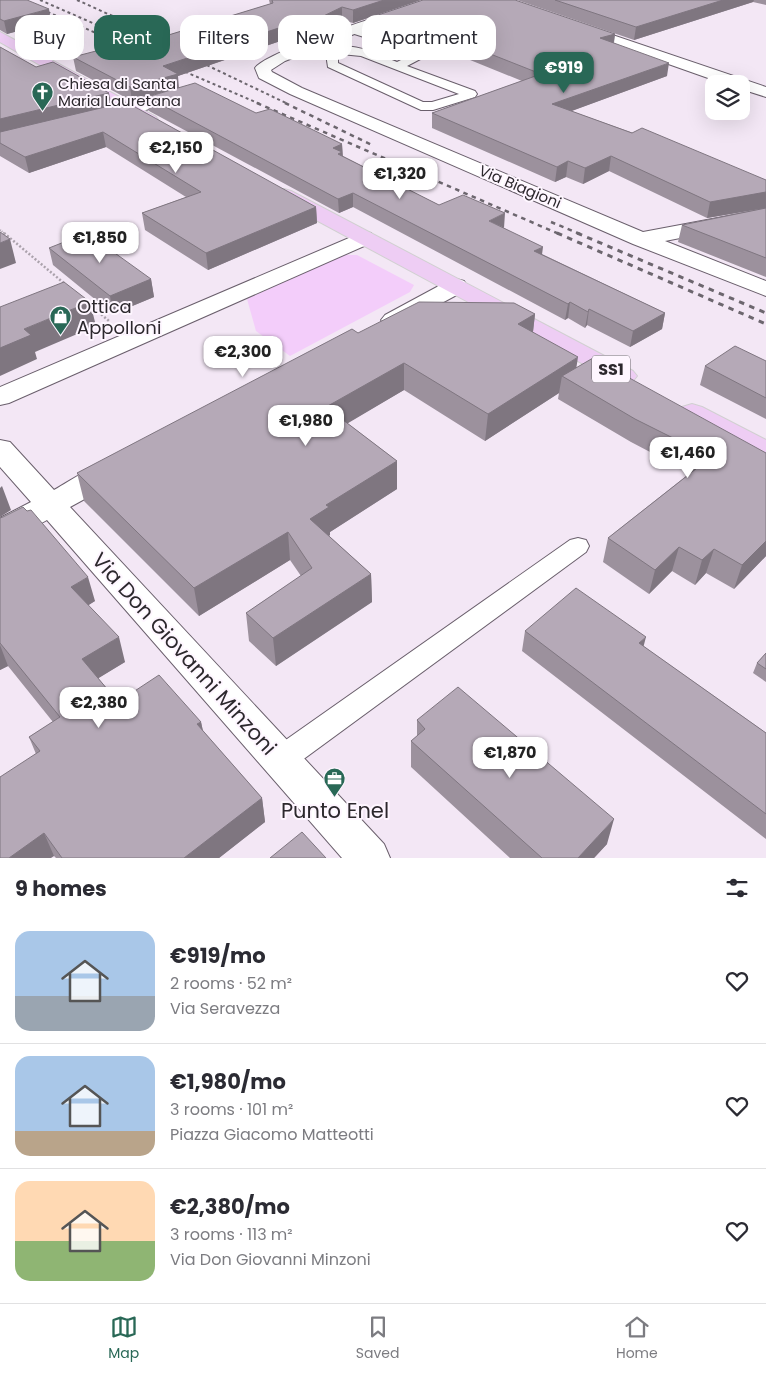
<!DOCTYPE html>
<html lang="en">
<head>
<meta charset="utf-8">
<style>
	:root { --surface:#fff; --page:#f7f7f7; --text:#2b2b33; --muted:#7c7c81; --line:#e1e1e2; --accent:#296856 }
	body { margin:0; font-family:Poppins,sans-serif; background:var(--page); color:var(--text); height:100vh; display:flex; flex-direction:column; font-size:19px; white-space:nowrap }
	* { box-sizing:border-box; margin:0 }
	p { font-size:16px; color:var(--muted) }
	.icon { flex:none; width:28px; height:28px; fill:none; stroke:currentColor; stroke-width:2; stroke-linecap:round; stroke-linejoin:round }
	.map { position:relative; height:858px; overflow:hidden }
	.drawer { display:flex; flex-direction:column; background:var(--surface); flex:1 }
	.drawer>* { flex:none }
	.banner { position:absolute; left:15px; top:15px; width:500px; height:45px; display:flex; gap:10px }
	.tools { position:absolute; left:705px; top:75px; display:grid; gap:10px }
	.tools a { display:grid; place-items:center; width:45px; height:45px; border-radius:10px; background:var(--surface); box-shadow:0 5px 20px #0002; font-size:25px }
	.price { position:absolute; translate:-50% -42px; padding:0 11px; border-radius:10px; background:#fff; color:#222; font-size:16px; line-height:32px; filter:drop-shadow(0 1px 2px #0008) }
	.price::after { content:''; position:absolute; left:50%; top:30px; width:15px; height:11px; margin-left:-8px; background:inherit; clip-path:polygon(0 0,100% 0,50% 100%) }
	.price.on { background:var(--accent); color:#fff }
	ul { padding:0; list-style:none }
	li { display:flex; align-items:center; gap:15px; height:125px; padding:0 15px }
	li+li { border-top:1px solid var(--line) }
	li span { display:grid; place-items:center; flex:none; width:140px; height:100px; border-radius:15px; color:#555 }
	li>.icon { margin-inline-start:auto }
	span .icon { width:60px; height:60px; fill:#fffc; stroke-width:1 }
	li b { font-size:21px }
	h2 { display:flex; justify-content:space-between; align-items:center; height:60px; padding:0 15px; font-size:21px }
	.chip { padding:0 18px; border-radius:15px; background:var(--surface); box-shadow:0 5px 20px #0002; font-size:18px; line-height:45px }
	.chip.on { background:var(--accent); color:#fff }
	.tab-bar { display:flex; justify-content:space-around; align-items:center; height:70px; border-top:1px solid var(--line); background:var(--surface); font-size:14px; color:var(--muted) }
	.tab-bar a { display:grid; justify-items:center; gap:2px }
	.tab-bar .on { color:var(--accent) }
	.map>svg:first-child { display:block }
	.green { fill:#f3cdfa }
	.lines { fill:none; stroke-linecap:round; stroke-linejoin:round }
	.service-casing { stroke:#6a5f6c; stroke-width:2 }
	.minor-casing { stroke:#6a5f6c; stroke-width:2 }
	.primary-casing { stroke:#d1d0d1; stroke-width:2 }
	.path-far1 { stroke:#aba2ac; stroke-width:2; stroke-dasharray:1 1; stroke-linecap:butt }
	.path { stroke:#aba2ac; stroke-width:2.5; stroke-dasharray:2 2; stroke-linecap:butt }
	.service { fill:#fff; fill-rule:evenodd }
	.minor { fill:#fff; fill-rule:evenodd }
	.primary { fill:#eecdf4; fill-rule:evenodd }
	.rail-far2 { stroke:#6c666e; stroke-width:2; stroke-dasharray:3 3; stroke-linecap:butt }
	.rail-far1 { stroke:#6c666e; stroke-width:2.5; stroke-dasharray:4.5 4.5; stroke-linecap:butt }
	.rail { stroke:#6c666e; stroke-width:3; stroke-dasharray:5.5 5.5; stroke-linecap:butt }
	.wall { fill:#9c919d }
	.shaded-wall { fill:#7f7680 }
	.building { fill:#b5a9b7; stroke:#7f7680 }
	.labels { text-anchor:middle; stroke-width:4; stroke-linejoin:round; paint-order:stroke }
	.far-poi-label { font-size:15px; fill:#2c282d; stroke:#fef6ff; text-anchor:start }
	.far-street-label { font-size:15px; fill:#2c282d; stroke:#fef6ff }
	.shield { fill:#fef6ff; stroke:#6b666c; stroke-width:1 }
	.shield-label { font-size:16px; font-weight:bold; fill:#2c282d }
	.poi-label { font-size:18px; fill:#2c282d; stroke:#fef6ff; text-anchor:start }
	.near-street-label { font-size:21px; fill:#2c282d; stroke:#fef6ff }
	.near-poi-label { font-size:21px; fill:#2c282d; stroke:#fef6ff }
</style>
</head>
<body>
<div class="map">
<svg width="766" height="858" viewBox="0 0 766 858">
	<rect width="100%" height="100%" fill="#f3e7f5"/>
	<!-- green -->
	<path class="green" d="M344,255H357L414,285L410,292L290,356L256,331L247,299Z"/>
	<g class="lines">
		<defs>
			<path id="service" d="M352,27L424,49L428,54L426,56L407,66L475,91L477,94L475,97L433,110H421L328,67L326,54C344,36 379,55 397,62L415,53L348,32L347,30L348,28ZM341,54L361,56L459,94L432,102H423L338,63V56Z
				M578,538L586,540L589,546L586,552L290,769L280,773L270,769L266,760L270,751L570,540Z"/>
			<path id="minor" d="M427,0H447L445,3L357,33L285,61L271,70L272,72L302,88L643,232L766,209V221L665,241L766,281V296L633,244L290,94L259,78L255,68C268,50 399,10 427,0Z
				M580,24L766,87V97L741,89V84H725L575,31L573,28L575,25Z
				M185,88L191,90L193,93L191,96L104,123L98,122L95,118L98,114Z
				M363,232L371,233L374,238L371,243L9,403L0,405V387Z
				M456,279L464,281L467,286L464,291L401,325L393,327L385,325L381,320L385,315L448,281Z
				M0,440L10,442L54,490C74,479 100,458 123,464L127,471L123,478L70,507L384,844L390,858H342L47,520L11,540L0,543V518L31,502L0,467Z"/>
			<path id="primary" d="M0,32L156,117L159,121L156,125L150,126L144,125L0,42Z
				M284,189L291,191L633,371L637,376L633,381L624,384L615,381L277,199L274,195L277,191Z
				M692,404L702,407L766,440V461L756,459L682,419L679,413L682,407Z"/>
		</defs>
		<!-- service casing -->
		<use href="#service" class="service-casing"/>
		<!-- minor casing -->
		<use href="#minor" class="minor-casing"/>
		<!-- primary casing -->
		<use href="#primary" class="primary-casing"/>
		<!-- path-far1 -->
		<path class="path-far1" d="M0,230L5,234"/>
		<!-- path -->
		<path class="path" d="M4,233L65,284
			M89,304L109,321"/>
		<!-- service -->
		<use href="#service" class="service"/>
		<!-- minor -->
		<use href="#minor" class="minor"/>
		<!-- primary -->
		<use href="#primary" class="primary"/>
		<!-- rail-far2 -->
		<path class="rail-far2" d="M20,0L142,53
			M40,0L152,49
			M77,0L117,18L167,45
			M196,60L288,104
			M174,67L260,104"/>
		<!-- rail-far1 -->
		<path class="rail-far1" d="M257,103L559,234
			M285,103L374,146
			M551,222L580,234"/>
		<!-- rail -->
		<path class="rail" d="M557,233L766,324
			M577,233L766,313"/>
	</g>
	<!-- wall -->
	<path class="wall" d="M0,0L51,22L7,34L0,30Z
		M269,0H421L353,23L342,20L305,38L298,35L178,76L132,101L76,71L73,57L126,48L270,4Z
		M517,0H766V5L753,2L634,40Z
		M375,16L615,34L614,43L667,76L571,111L766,180V277L678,242L682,225L760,209L707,218L609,171L583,184L566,177L555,182L432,128V113L522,81L421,40L375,29Z
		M0,47L36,67L111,105L316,207L317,223L208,270L145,230L142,213L186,197L106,147L29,173L0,156Z
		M147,97L256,113L342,144L343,156L439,205L504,228L542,254L665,313L662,329L630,347L587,325L585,328L568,318L565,320L353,207L339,213L149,111Z
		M49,248L151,279L154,297L113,314L53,265Z
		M535,314L533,332L576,367L766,453V556L734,589L706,573L695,585L672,571L649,594L603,562L608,538L690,473L631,442L558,399L559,393L485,441L404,390L347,423L397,461V489L330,532V535L329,536L371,574L372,602L276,666L249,641L246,613L301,576L290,560L199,616L84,501L77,473L358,333Z
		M766,361V419L700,385L705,366Z
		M0,518L95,601L88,605L125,662L98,678L118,702L201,722L203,731L262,798L265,822L219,858H56L54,856L0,858L36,754L29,737L53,722L8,666L0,670Z
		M525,631L643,646L766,733V839L522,651Z
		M766,653V682L753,673L757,663Z
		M417,720L607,844L594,858H510L411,767V741L417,736Z"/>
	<!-- shaded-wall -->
	<path class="shaded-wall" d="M384,0H421L353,23V10Z
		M723,0H754L753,2L634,40L636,27Z
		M342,7V20L305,38V25Z
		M49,9L51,22L7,34L4,21Z
		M297,22L298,35L178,76L179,88L132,101L130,87L163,66Z
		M615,34L613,47L600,38Z
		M669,63L667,76L550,119L552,104Z
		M109,93L112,107L0,135V119Z
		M103,132L106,147L29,173L25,157Z
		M342,144L343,166L333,148Z
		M611,156L609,171L583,184L585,168Z
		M568,161L566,177L555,182L557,167Z
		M766,192V208L707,218L710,202Z
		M353,193V207L339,213L338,199Z
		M316,207L317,223L208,270L206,253Z
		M505,213L504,228L489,221Z
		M10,239L16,263L0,269V243Z
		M543,247L541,262L534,251Z
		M151,279L154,297L113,314L110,296Z
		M90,302L96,326L35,352L37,359L0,376V348L24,329Z
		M570,302L568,318L565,320L568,304Z
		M589,309L587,325L585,328L588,312Z
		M665,313L662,329L630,347L633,331Z
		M535,314L532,340L518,324Z
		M578,357L574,383L562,376L559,393L485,441L488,414Z
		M404,363V390L328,435L326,407Z
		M397,461V489L330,532V535L311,548L310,519L326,505Z
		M2,486L11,510L0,517V488Z
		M288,532L290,560L199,616L194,588Z
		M766,541V556L734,589L742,565Z
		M679,547L672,571L649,594L655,570Z
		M714,549L706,573L695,585L702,560Z
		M371,574L372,602L276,666L273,638Z
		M88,577L95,601L78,612L71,587Z
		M119,637L125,662L89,684L82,659Z
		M646,637L641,656L639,643Z
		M0,645L8,666L0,670Z
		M201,722L206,746L197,724Z
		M262,798L265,822L219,858H184Z
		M614,819L607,844L594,858H578Z
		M44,833L54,856L51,858H9Z"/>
	<!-- building -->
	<path class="building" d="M0,0H27L49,9L4,21L0,19Z
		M272,0H384L353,10L342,7L305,25L297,22L163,66L178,74L130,87L73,57L119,45L126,48L273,3Z
		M423,0H515L615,34L600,38L669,63L552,104L632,133L642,128L766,180V192L710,202L611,156L585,168L568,161L557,167L432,113L541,74L422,27L375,16Z
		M555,0H723L636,27Z
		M0,47L36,67L53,62L109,93L0,119Z
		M195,83L256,113L270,109L342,144L333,148L342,152L338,154L439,205L463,195L505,213L489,221L543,247L534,251L665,313L633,331L589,309L588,312L570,302L568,304L353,193L338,199L147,97Z
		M126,102L316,207L206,253L142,213L201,192L103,132L25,157L0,143V132Z
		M766,208V258L682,225Z
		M0,232L10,239L0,243Z
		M87,233L151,279L110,296L49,248Z
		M64,282L90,302L24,329L31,335L0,348V307Z
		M419,302L514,303L535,314L518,324L578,357L488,414L404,363L326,407L397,461L326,505L329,507L310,519L371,574L273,638L246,613L312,568L288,532L194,588L77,473L352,329L358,333Z
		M735,346L766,361V398L705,366Z
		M593,358L766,453V541L742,565L714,549L702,560L679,547L655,570L608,538L711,457L635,419L562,376Z
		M23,507L27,511L31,510L88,577L71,587L119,637L82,659L118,702L159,675L201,722L197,724L262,798L184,858H62L44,833L9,858H0V777L40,751L29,737L60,717L0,643V518L3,517Z
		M576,588L646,637L639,643L766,733V814L525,631Z
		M766,653V669L757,663Z
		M458,687L614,819L578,858H542L411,741L425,729L417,720Z
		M302,832L326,858H270Z"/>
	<!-- icons -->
	<defs>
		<symbol id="church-pin" viewBox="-11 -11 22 30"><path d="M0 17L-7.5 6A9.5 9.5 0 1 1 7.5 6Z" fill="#296856" stroke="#fef6ff"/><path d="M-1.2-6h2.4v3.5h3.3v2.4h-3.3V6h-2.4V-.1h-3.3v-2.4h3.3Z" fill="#fff"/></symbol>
		<symbol id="shop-pin" viewBox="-11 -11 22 30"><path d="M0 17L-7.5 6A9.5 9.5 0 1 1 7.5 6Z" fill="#296856" stroke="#fef6ff"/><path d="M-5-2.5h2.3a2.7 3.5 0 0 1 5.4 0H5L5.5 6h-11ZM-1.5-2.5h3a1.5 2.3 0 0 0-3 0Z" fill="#fff"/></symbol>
		<symbol id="office-pin" viewBox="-11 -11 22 30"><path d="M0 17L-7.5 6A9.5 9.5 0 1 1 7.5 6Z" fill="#296856" stroke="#fef6ff"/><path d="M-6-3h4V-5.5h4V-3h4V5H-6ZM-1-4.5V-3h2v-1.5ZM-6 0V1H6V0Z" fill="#fff"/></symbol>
	</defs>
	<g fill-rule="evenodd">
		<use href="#church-pin" x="30" y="80" width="25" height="34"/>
		<use href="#shop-pin" x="48" y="304" width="25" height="34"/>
		<use href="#office-pin" x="322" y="766" width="25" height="34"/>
	</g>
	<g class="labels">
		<!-- far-poi labels -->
		<g class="far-poi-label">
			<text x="58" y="89">Chiesa di Santa<tspan x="58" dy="17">Maria Lauretana</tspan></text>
		</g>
		<!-- far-street labels -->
		<g class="far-street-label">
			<text transform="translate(520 187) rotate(23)" y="5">Via Biagioni</text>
		</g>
		<!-- shield labels -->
		<rect class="shield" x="592" y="355.5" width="38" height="27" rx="4"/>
		<g class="shield-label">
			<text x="611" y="375">SS1</text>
		</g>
		<!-- poi labels -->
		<g class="poi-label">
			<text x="77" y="313">Ottica<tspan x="77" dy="21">Appolloni</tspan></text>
		</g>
		<!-- near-street labels -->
		<g class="near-street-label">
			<text transform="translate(184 654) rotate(48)" y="7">Via Don Giovanni Minzoni</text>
		</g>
		<!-- near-poi labels -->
		<g class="near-poi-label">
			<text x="335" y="818">Punto Enel</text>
		</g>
	</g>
</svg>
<div class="tools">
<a><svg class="icon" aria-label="layers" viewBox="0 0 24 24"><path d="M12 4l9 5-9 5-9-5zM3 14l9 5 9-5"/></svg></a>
</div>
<b class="price on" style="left:564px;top:94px">€919</b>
<b class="price" style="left:176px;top:174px">€2,150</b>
<b class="price" style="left:400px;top:200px">€1,320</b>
<b class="price" style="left:100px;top:264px">€1,850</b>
<b class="price" style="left:243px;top:378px">€2,300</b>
<b class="price" style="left:306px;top:447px">€1,980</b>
<b class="price" style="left:688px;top:479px">€1,460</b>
<b class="price" style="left:99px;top:729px">€2,380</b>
<b class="price" style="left:510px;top:779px">€1,870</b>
<div class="banner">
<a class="chip">Buy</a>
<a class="chip on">Rent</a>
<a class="chip">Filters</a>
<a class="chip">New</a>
<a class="chip">Apartment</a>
</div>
</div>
<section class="drawer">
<h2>9 homes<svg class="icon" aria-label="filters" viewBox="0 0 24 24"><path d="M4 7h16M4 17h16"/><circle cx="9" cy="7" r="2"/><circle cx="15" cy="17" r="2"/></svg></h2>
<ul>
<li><span style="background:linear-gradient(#a9c7e8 65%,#9aa5b1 0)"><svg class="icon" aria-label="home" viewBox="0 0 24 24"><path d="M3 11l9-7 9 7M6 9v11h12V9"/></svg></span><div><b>€919/mo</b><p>2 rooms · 52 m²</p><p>Via Seravezza</p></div><svg class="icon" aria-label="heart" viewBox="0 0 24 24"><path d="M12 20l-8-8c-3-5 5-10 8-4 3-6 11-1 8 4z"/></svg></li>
<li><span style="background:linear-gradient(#a9c7e8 75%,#b9a48a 0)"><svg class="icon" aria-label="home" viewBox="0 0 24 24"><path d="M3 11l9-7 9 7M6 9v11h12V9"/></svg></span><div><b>€1,980/mo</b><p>3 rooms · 101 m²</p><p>Piazza Giacomo Matteotti</p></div><svg class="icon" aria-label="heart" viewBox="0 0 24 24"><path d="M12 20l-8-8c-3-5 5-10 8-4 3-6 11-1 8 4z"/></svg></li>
<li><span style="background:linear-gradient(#ffd9b3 60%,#8fb573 0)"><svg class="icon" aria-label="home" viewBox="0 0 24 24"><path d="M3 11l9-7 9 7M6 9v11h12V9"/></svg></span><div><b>€2,380/mo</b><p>3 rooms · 113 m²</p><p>Via Don Giovanni Minzoni</p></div><svg class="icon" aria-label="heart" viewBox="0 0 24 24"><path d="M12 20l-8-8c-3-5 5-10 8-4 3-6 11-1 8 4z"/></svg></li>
</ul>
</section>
<nav class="tab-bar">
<a class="on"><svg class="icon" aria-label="map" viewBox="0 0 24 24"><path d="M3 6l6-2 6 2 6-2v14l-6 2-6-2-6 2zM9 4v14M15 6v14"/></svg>Map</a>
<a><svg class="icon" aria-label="saved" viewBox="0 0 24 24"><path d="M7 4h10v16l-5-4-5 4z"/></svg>Saved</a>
<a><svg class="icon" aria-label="home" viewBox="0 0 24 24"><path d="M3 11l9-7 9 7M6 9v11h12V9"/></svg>Home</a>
</nav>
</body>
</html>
